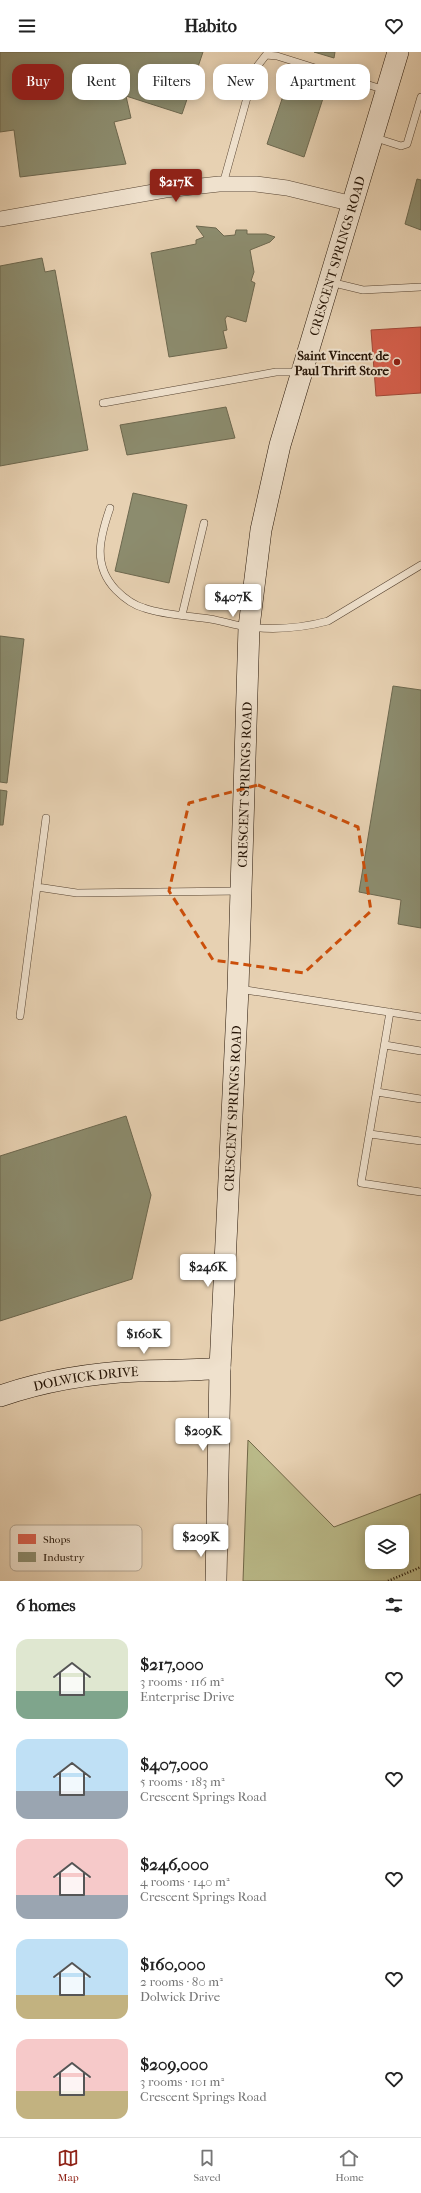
<!DOCTYPE html>
<html lang="en">
<head>
<meta charset="utf-8">
<style>
	:root { --surface:#fff; --page:#f6f6f6; --text:#222; --muted:#767676; --line:#e0e0e0; --accent:#8f2418 }
	body { margin:0; font-family:"IM FELL French Canon",serif; background:var(--page); color:var(--text); height:100vh; display:flex; flex-direction:column; font-size:15px; white-space:nowrap }
	* { box-sizing:border-box; margin:0 }
	p { font-size:13px; color:var(--muted) }
	.icon { flex:none; width:22px; height:22px; fill:none; stroke:currentColor; stroke-width:2; stroke-linecap:round; stroke-linejoin:round }
	.map { position:relative; height:1529px; overflow:hidden }
	.details { display:flex; flex-direction:column; background:var(--surface); flex:1 }
	.details>* { flex:none }
	.hud { position:absolute; left:12px; top:12px; width:397px; height:36px; display:flex; gap:8px }
	.fabs { position:absolute; left:365px; top:1473px; display:grid; gap:8px }
	.fabs a { display:grid; place-items:center; width:44px; height:44px; border-radius:8px; background:var(--surface); box-shadow:0 2px 10px #0003; font-size:20px }
	.price { position:absolute; translate:-50% -34px; padding:0 9px; border-radius:4px; background:#fff; color:#222; font-size:13px; line-height:26px; filter:drop-shadow(0 1px 2px #0008) }
	.price::after { content:''; position:absolute; left:50%; top:24px; width:12px; height:9px; margin-left:-6px; background:inherit; clip-path:polygon(0 0,100% 0,50% 100%) }
	.price.active { background:var(--accent); color:#fff }
	ul { padding:0; list-style:none }
	li { display:flex; align-items:center; gap:12px; height:100px; padding:0 16px }
	li span { display:grid; place-items:center; flex:none; width:112px; height:80px; border-radius:12px; color:#555 }
	li>.icon { margin-inline-start:auto }
	span .icon { width:48px; height:48px; fill:#fffc; stroke-width:1 }
	li b { font-size:17px }
	h2 { display:flex; justify-content:space-between; align-items:center; height:48px; padding:0 16px; font-size:17px }
	.tag { padding:0 14px; border-radius:12px; background:var(--surface); box-shadow:0 2px 10px #0003; font-size:14px; line-height:36px }
	.tag.active { background:var(--accent); color:#fff }
	header { display:flex; justify-content:space-between; align-items:center; height:52px; padding:0 16px; background:var(--surface); font-size:18px; font-weight:700 }
	.dock { display:flex; justify-content:space-around; align-items:center; height:56px; border-top:1px solid var(--line); background:var(--surface); font-size:11px; color:var(--muted) }
	.dock a { display:grid; justify-items:center; gap:2px }
	.dock .active { color:var(--accent) }
	.map>svg:first-child { display:block }
	.green { fill:#baba89; stroke:#706748; fill-rule:evenodd }
	.shops { fill:#d6604d; stroke:#a14938 }
	.industry { fill:#8c8c6e; stroke:#6d684f }
	.lines { fill:none; stroke-linecap:round; stroke-linejoin:round }
	.service-casing { stroke:#564331; stroke-width:8 }
	.minor-casing { stroke:#564331; stroke-width:16 }
	.secondary-casing { stroke:#251406; stroke-width:22 }
	.path { stroke:#251406; stroke-width:2.5; stroke-dasharray:1 2; stroke-linecap:butt }
	.service { stroke:#efe1cd; stroke-width:7 }
	.minor { stroke:#efe1cd; stroke-width:15 }
	.secondary { stroke:#efe1cd; stroke-width:21 }
	.marked { fill:none; stroke:#cb4f0b; stroke-width:3; stroke-dasharray:8 5; stroke-linejoin:round }
	.poi-dot { fill:#8f2418; stroke:#efe1cd; stroke-width:1.5 }
	.labels { text-anchor:middle; stroke-width:4; stroke-linejoin:round; paint-order:stroke }
	.street-label { font-size:13px; fill:#251406; stroke:#efe1cd }
	.poi-label { font-size:13px; font-weight:bold; fill:#251406; stroke:#efe1cd; text-anchor:end }
	.key { fill:#efe1cd; stroke:#b2a491; stroke-width:1 }
	.key-label { font-size:11px; fill:#251406 }
</style>
</head>
<body>
<header><svg class="icon" aria-label="menu" viewBox="0 0 24 24"><path d="M4 6h16M4 12h16M4 18h16"/></svg>Habito<svg class="icon" aria-label="heart" viewBox="0 0 24 24"><path d="M12 20l-8-8c-3-5 5-10 8-4 3-6 11-1 8 4z"/></svg></header>
<div class="map">
<svg width="421" height="1529" viewBox="0 0 421 1529">
	<rect width="100%" height="100%" fill="#e7d1b2"/>
	<filter id="stains"><feTurbulence type="fractalNoise" baseFrequency=".005" numOctaves="4"/><feColorMatrix values="0 0 0 0 .2 0 0 0 0 .09 0 0 0 0 .02 0 0 0 .5 -.17"/></filter>
	<radialGradient id="worn" r=".72"><stop offset=".6" stop-color="#630" stop-opacity="0"/><stop offset="1" stop-color="#630" stop-opacity=".3"/></radialGradient>
	<!-- green -->
	<path class="green" d="M248,1388L334,1475L421,1442V1529H243ZM372,1480H402V1510H372Z"/>
	<!-- shops -->
	<path class="shops" d="M421,275V341L376,344L371,278Z"/>
	<!-- industry -->
	<path class="industry" d="M0,0H203L182,62L126,44L131,66L114,70L126,112L20,125L14,78L0,80Z
		M314,0H335L334,6Z
		M291,20L328,31L304,105L267,92Z
		M417,127L421,128V178L405,172Z
		M196,174L216,176L224,184L235,183L236,178H247V182H266L275,185L270,190L250,198L254,220L251,229L255,231L246,270L227,264L225,267L227,278L223,279L227,296L169,305L151,201L196,192V188L204,185Z
		M42,206L45,220L55,218L88,398L0,414V214Z
		M226,355L235,386L127,403L120,373Z
		M133,441L187,453L169,531L115,519Z
		M0,584L24,587L7,731L0,730Z
		M393,634L421,638V876L398,872L401,848L359,840Z
		M0,738L7,739L3,773H0Z
		M126,1064L151,1143L132,1227L0,1269V1104Z"/>
	<g class="lines">
		<defs>
			<path id="service" d="M373,85L401,94L407,92L421,45
				M223,132L255,17L266,3L277,4L385,38
				M330,230L363,238L421,235
				M103,351L276,320H299
				M110,456C100,485 92,513 116,538C124,546 133,553 144,556C164,563 189,564 210,567C223,569 236,574 249,575C275,578 302,576 328,569L421,513
				M182,563L204,471
				M37,835L77,841L240,839
				M239,937L421,965
				M390,960L361,1131L421,1140
				M20,964L46,766
				M385,993L421,999
				M377,1040L421,1047
				M370,1082L421,1089"/>
			<path id="minor" d="M0,167L165,138L219,132H256L287,136L353,152"/>
			<g id="secondary">
				<path id="s1" d="M0,1344C44,1329 92,1321 138,1319C166,1318 193,1319 220,1316"/>
				<path id="s2" d="M216,1529L220,1316L238,937L249,575L261,478L280,393L398,0"/>
			</g>
		</defs>
		<!-- service casing -->
		<use href="#service" class="service-casing"/>
		<!-- minor casing -->
		<use href="#minor" class="minor-casing"/>
		<!-- secondary casing -->
		<use href="#secondary" class="secondary-casing"/>
		<!-- path -->
		<path class="path" d="M388,1529L421,1515"/>
		<!-- service -->
		<use href="#service" class="service"/>
		<!-- minor -->
		<use href="#minor" class="minor"/>
		<!-- secondary -->
		<use href="#secondary" class="secondary"/>
	</g>
	<!-- marked area -->
	<path class="marked" d="M258,733L358,775L371,859L304,921L213,908L169,839L189,751Z"/>
	<!-- markers -->
	<circle class="poi-dot" cx="397" cy="310" r="4"/>
	<g class="labels">
		<!-- street labels -->
		<g class="street-label">
			<text dy="5" stroke="none"><textPath href="#s2" startOffset="1337">CRESCENT SPRINGS ROAD</textPath></text>
			<text dy="5" stroke="none"><textPath href="#s2" startOffset="797">CRESCENT SPRINGS ROAD</textPath></text>
			<text dy="5" stroke="none"><textPath href="#s2" startOffset="473">CRESCENT SPRINGS ROAD</textPath></text>
			<text dy="5" stroke="none"><textPath href="#s1" startOffset="88">DOLWICK DRIVE</textPath></text>
		</g>
		<!-- poi labels -->
		<g class="poi-label">
			<text x="389" y="308">Saint Vincent de<tspan x="389" dy="15">Paul Thrift Store</tspan></text>
		</g>
	</g>
	<!-- legend -->
	<rect x="10" y="1473" width="132" height="46" rx="6" class="key"/>
	<rect x="18" y="1482" width="18" height="10" fill="#d6604d"/>
	<rect x="18" y="1500" width="18" height="10" fill="#8c8c6e"/>
	<g class="key-label">
		<text x="43" y="1491">Shops</text>
		<text x="43" y="1509">Industry</text>
	</g>
	<rect width="100%" height="100%" filter="url(#stains)"/>
	<rect width="100%" height="100%" fill="url(#worn)"/>
</svg>
<div class="fabs">
<a><svg class="icon" aria-label="layers" viewBox="0 0 24 24"><path d="M12 4l9 5-9 5-9-5zM3 14l9 5 9-5"/></svg></a>
</div>
<b class="price active" style="left:176px;top:151px">$217K</b>
<b class="price" style="left:233px;top:566px">$407K</b>
<b class="price" style="left:208px;top:1236px">$246K</b>
<b class="price" style="left:144px;top:1303px">$160K</b>
<b class="price" style="left:203px;top:1400px">$209K</b>
<b class="price" style="left:201px;top:1506px">$209K</b>
<div class="hud">
<a class="tag active">Buy</a>
<a class="tag">Rent</a>
<a class="tag">Filters</a>
<a class="tag">New</a>
<a class="tag">Apartment</a>
</div>
</div>
<section class="details">
<h2>6 homes<svg class="icon" aria-label="filters" viewBox="0 0 24 24"><path d="M4 7h16M4 17h16"/><circle cx="9" cy="7" r="2"/><circle cx="15" cy="17" r="2"/></svg></h2>
<ul>
<li><span style="background:linear-gradient(#dfe7d0 65%,#7fa58c 0)"><svg class="icon" aria-label="home" viewBox="0 0 24 24"><path d="M3 11l9-7 9 7M6 9v11h12V9"/></svg></span><div><b>$217,000</b><p>3 rooms · 116 m²</p><p>Enterprise Drive</p></div><svg class="icon" aria-label="heart" viewBox="0 0 24 24"><path d="M12 20l-8-8c-3-5 5-10 8-4 3-6 11-1 8 4z"/></svg></li>
<li><span style="background:linear-gradient(#bfe0f5 65%,#9aa5b1 0)"><svg class="icon" aria-label="home" viewBox="0 0 24 24"><path d="M3 11l9-7 9 7M6 9v11h12V9"/></svg></span><div><b>$407,000</b><p>5 rooms · 183 m²</p><p>Crescent Springs Road</p></div><svg class="icon" aria-label="heart" viewBox="0 0 24 24"><path d="M12 20l-8-8c-3-5 5-10 8-4 3-6 11-1 8 4z"/></svg></li>
<li><span style="background:linear-gradient(#f6c9c9 70%,#9aa5b1 0)"><svg class="icon" aria-label="home" viewBox="0 0 24 24"><path d="M3 11l9-7 9 7M6 9v11h12V9"/></svg></span><div><b>$246,000</b><p>4 rooms · 140 m²</p><p>Crescent Springs Road</p></div><svg class="icon" aria-label="heart" viewBox="0 0 24 24"><path d="M12 20l-8-8c-3-5 5-10 8-4 3-6 11-1 8 4z"/></svg></li>
<li><span style="background:linear-gradient(#bfe0f5 70%,#c2b280 0)"><svg class="icon" aria-label="home" viewBox="0 0 24 24"><path d="M3 11l9-7 9 7M6 9v11h12V9"/></svg></span><div><b>$160,000</b><p>2 rooms · 80 m²</p><p>Dolwick Drive</p></div><svg class="icon" aria-label="heart" viewBox="0 0 24 24"><path d="M12 20l-8-8c-3-5 5-10 8-4 3-6 11-1 8 4z"/></svg></li>
<li><span style="background:linear-gradient(#f6c9c9 65%,#c2b280 0)"><svg class="icon" aria-label="home" viewBox="0 0 24 24"><path d="M3 11l9-7 9 7M6 9v11h12V9"/></svg></span><div><b>$209,000</b><p>3 rooms · 101 m²</p><p>Crescent Springs Road</p></div><svg class="icon" aria-label="heart" viewBox="0 0 24 24"><path d="M12 20l-8-8c-3-5 5-10 8-4 3-6 11-1 8 4z"/></svg></li>
</ul>
</section>
<nav class="dock">
<a class="active"><svg class="icon" aria-label="map" viewBox="0 0 24 24"><path d="M3 6l6-2 6 2 6-2v14l-6 2-6-2-6 2zM9 4v14M15 6v14"/></svg>Map</a>
<a><svg class="icon" aria-label="saved" viewBox="0 0 24 24"><path d="M7 4h10v16l-5-4-5 4z"/></svg>Saved</a>
<a><svg class="icon" aria-label="home" viewBox="0 0 24 24"><path d="M3 11l9-7 9 7M6 9v11h12V9"/></svg>Home</a>
</nav>
</body>
</html>
